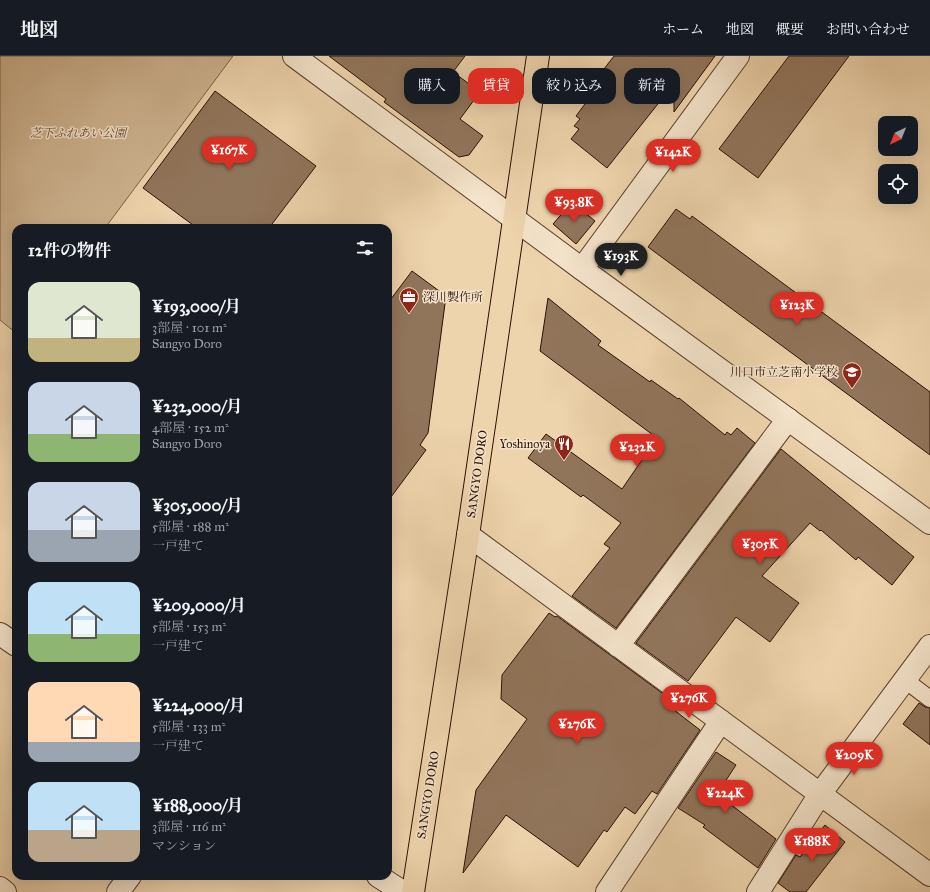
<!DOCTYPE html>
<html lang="ja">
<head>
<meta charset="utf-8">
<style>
	:root { --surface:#171b24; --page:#242831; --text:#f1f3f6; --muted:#9ea1a6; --line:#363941; --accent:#d93025 }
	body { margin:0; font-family:"IM FELL Great Primer","Noto Serif JP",serif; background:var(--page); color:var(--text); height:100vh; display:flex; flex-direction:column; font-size:15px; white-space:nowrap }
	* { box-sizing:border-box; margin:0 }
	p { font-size:13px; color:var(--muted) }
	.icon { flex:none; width:22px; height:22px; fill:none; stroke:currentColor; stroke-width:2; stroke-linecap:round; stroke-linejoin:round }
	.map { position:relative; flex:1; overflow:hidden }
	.sheet { position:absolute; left:12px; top:168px; width:380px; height:656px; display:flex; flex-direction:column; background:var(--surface); border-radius:12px; box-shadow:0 4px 16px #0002 }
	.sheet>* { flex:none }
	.top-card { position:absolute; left:404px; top:12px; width:380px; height:36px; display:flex; gap:8px }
	.needle { width:26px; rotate:223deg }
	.fabs { position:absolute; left:878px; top:60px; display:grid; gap:8px }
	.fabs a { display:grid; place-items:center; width:40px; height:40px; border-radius:8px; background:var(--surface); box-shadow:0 4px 16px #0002; font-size:20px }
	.price { position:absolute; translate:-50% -34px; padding:0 9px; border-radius:14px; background:var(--accent); color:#fff; font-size:13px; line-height:26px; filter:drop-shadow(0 1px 2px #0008) }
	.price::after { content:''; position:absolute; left:50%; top:24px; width:12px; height:9px; margin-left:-6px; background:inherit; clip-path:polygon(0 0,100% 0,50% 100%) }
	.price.current { background:#222; color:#fff }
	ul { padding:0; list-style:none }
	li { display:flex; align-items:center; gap:12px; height:100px; padding:0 16px }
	li span { display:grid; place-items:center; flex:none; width:112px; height:80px; border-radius:12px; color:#555 }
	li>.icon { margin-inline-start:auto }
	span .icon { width:48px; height:48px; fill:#fffc; stroke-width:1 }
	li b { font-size:17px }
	h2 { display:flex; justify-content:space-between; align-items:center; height:48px; padding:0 16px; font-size:17px }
	.pill { padding:0 14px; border-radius:12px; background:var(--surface); box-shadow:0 4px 16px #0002; font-size:14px; line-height:36px }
	.pill.current { background:var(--accent); color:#fff }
	header { display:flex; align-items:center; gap:24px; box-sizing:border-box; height:56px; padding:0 20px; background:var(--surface); border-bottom:1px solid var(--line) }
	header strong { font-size:19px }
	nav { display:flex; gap:22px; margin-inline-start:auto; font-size:14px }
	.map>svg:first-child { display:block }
	.green { fill:#cdb390; stroke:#7c614a }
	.building { fill:#91755b; stroke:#2c0f03 }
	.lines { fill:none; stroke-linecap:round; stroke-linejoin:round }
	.service-casing { stroke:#5c402e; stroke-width:18 }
	.minor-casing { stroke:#5c402e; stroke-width:24 }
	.tertiary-casing { stroke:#5c402e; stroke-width:24 }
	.primary-casing { stroke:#2c0f03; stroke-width:24 }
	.service { stroke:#f4e3ca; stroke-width:16 }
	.minor { stroke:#f4e3ca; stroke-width:22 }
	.tertiary { stroke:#f4e3ca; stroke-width:22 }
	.primary { stroke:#eed4ad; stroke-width:22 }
	.labels { text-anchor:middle; stroke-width:3; stroke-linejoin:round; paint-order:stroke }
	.park-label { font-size:12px; font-style:italic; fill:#644834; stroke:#f4e3ca }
	.poi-label { font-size:12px; fill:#2c0f03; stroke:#f4e3ca; text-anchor:end }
	.street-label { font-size:12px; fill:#2c0f03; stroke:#f4e3ca }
</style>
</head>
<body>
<header>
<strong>地図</strong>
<nav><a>ホーム</a><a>地図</a><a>概要</a><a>お問い合わせ</a></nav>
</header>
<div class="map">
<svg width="930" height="836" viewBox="0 0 930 836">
	<rect width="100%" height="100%" fill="#eed4ad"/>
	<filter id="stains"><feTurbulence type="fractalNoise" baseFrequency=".005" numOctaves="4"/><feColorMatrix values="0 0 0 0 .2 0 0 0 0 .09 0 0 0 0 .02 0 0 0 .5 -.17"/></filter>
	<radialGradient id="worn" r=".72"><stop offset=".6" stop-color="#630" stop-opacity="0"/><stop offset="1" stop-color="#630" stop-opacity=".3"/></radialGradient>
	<!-- green -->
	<path class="green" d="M0,0H233L105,172H16V277L0,264Z"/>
	<!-- building -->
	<path class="building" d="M329,0H465L453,16L480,36L460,63L483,80L469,99L459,101L384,46L386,43Z
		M614,0H715L674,56V45L665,39L607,112L571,83L579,73L574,70L580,63L576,60L585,48L580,44Z
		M789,0H849L758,122L719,93Z
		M215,35L316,110L269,172H197L143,132Z
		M572,146L595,165L576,188L553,168Z
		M676,153L690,163L692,160L930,336V399L648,191Z
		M412,215L446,240L428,377L420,389L426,394L388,445V247Z
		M548,242L601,285L598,289L650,326L651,324L678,343L679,342L725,379L727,376L731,379L737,372L755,387L616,572L572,540L610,492L604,488L621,467L583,439L581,441L528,402L546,378L622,433L657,382L540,295Z
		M781,393L914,501L892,529L858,501L856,504L821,474L820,475L810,467L762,520L799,547L770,586L736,561L688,625L636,587Z
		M549,557L555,561L557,560L673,645L669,650L700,674L657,738L652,735L635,758L625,751L607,776L604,774L578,811L506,759L463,817L476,734L527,663L501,643L502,619Z
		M919,647L925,651L930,652V689L903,668Z
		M716,696L736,709L717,738L776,783L758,812L703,771L705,769L678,752Z
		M825,769L845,786L806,836H790L778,827L796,799L800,801Z"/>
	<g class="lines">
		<defs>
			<path id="service" d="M905,624L930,643"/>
			<path id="minor" d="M582,213L738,0
				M468,479L930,819
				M618,590L788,363
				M0,832L5,836
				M118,836L130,820
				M607,836L721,665
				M758,836L820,738L930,590"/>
			<path id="tertiary" d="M294,0L582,213L930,467
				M0,578L16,589
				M378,820L403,836"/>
			<path id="primary" d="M413,836L468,479L538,0"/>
		</defs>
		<!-- service casing -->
		<use href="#service" class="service-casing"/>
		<!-- minor casing -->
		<use href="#minor" class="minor-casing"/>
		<!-- tertiary casing -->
		<use href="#tertiary" class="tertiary-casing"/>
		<!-- primary casing -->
		<use href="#primary" class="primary-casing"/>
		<!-- service -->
		<use href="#service" class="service"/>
		<!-- minor -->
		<use href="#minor" class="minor"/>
		<!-- tertiary -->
		<use href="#tertiary" class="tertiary"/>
		<!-- primary -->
		<use href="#primary" class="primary"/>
	</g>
	<!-- icons -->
	<defs>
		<symbol id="office-pin" viewBox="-11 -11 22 30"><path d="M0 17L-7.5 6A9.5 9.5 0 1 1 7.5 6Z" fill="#8f2418" stroke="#f4e3ca"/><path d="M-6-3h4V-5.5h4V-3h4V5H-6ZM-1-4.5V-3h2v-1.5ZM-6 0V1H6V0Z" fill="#fff"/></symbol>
		<symbol id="school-pin" viewBox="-11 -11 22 30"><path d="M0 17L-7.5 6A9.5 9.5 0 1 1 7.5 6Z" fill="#8f2418" stroke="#f4e3ca"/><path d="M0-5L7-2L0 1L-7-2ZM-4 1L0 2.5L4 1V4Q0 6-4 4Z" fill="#fff"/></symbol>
		<symbol id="restaurant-pin" viewBox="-11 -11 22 30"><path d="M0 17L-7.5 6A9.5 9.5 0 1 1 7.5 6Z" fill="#8f2418" stroke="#f4e3ca"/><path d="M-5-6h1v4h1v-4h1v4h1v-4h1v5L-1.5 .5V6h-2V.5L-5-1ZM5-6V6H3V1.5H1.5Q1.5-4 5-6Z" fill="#fff"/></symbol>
	</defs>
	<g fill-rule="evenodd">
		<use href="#office-pin" x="398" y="230" width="22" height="30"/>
		<use href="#school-pin" x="841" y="305" width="22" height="30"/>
		<use href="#restaurant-pin" x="553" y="377" width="22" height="30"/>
	</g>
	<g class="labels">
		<!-- park labels -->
		<g class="park-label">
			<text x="78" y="81">芝下ふれあい公園</text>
		</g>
		<!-- poi labels -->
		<g class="poi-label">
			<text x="423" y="245" text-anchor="start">深川製作所</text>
			<text x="838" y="320">川口市立芝南小学校</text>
			<text x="550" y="392">Yoshinoya</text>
		</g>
		<!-- street labels -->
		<g class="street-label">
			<text transform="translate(477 418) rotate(-82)" y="4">SANGYO DORO</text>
			<text transform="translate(428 739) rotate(-81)" y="4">SANGYO DORO</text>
		</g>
	</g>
	<rect width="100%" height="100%" filter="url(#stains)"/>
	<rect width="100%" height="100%" fill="url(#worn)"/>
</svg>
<div class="fabs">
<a><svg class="needle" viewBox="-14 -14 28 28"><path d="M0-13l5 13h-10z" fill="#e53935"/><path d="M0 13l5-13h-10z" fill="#9ea1a6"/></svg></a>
<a><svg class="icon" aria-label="locate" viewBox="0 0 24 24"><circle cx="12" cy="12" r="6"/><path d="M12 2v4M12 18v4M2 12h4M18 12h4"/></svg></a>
</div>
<b class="price" style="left:229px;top:115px">¥167K</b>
<b class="price" style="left:673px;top:117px">¥142K</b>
<b class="price" style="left:574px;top:167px">¥93.8K</b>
<b class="price current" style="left:621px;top:221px">¥193K</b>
<b class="price" style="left:797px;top:270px">¥123K</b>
<b class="price" style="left:637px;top:412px">¥232K</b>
<b class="price" style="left:760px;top:509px">¥305K</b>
<b class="price" style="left:689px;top:663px">¥276K</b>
<b class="price" style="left:577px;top:689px">¥276K</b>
<b class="price" style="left:854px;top:720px">¥209K</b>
<b class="price" style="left:725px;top:758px">¥224K</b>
<b class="price" style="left:812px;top:806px">¥188K</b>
<div class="top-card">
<a class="pill">購入</a>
<a class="pill current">賃貸</a>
<a class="pill">絞り込み</a>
<a class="pill">新着</a>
</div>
<section class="sheet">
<h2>12件の物件<svg class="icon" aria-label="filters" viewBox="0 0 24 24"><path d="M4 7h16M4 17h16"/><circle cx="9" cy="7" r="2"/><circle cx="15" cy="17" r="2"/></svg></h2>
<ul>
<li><span style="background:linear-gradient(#dfe7d0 70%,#c2b280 0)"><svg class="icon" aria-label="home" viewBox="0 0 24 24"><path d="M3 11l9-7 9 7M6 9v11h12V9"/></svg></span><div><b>¥193,000/月</b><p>3部屋 · 101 m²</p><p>Sangyo Doro</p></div></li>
<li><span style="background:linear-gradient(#c9d6e8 65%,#8fb573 0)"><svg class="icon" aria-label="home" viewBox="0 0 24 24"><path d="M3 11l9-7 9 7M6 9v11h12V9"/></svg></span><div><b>¥232,000/月</b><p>4部屋 · 152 m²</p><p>Sangyo Doro</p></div></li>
<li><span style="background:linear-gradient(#c9d6e8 60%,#9aa5b1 0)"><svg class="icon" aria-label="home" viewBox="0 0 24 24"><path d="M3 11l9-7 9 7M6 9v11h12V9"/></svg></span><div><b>¥305,000/月</b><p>5部屋 · 188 m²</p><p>一戸建て</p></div></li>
<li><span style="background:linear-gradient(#bfe0f5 65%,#8fb573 0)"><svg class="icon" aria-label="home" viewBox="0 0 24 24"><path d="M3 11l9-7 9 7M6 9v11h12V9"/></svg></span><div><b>¥209,000/月</b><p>5部屋 · 153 m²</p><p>一戸建て</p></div></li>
<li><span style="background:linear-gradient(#ffd9b3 75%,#9aa5b1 0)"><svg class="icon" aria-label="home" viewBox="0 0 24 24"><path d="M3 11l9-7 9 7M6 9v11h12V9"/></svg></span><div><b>¥224,000/月</b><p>5部屋 · 133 m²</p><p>一戸建て</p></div></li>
<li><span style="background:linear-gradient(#bfe0f5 60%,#b9a48a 0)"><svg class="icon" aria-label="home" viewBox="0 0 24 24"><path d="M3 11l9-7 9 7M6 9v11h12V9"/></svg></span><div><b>¥188,000/月</b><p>3部屋 · 116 m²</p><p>マンション</p></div></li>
</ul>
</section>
</div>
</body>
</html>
